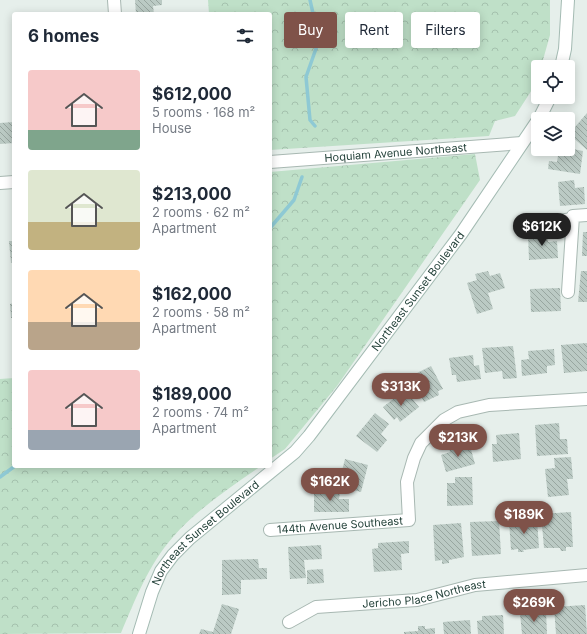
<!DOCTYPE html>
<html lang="en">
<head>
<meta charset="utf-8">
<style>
	:root { --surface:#fff; --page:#f6f6f7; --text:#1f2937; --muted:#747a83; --accent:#7f5249 }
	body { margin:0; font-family:Inter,sans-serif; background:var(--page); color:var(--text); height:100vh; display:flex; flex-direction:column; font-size:15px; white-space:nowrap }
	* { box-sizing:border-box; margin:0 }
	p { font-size:13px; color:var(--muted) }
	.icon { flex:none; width:22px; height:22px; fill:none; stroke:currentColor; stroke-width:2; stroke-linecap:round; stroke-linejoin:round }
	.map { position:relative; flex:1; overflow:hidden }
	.sheet { position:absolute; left:12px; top:12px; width:260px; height:456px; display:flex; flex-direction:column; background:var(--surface); border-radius:4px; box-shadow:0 2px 10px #0003 }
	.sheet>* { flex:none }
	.banner { position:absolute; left:284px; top:12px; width:243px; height:36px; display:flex; gap:8px }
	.tools { position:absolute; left:531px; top:60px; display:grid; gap:8px }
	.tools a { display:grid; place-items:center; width:44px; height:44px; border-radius:4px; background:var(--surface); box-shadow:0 2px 10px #0003; font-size:20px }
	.price { position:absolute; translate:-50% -34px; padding:0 9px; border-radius:14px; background:var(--accent); color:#fff; font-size:13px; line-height:26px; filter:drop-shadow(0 1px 2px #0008) }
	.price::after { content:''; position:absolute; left:50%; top:24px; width:12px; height:9px; margin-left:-6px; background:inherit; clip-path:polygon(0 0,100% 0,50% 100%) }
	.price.selected { background:#222; color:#fff }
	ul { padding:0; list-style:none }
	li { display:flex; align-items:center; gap:12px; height:100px; padding:0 16px }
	li span { display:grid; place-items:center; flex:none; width:112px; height:80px; border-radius:4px; color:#555 }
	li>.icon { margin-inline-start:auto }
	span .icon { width:48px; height:48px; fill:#fffc; stroke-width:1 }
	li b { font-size:17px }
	h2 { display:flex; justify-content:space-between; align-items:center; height:48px; padding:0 16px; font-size:17px }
	.chip { padding:0 14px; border-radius:4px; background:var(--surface); box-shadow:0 2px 10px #0003; font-size:14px; line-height:36px }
	.chip.selected { background:var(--accent); color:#fff }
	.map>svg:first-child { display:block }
	.forest { fill:url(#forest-crowns) }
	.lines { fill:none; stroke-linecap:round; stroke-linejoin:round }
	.stream { stroke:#8ec9d4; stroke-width:3.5 }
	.building { fill:url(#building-back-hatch) }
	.lane-casing { stroke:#a8b8b2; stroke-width:8 }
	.street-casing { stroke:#a8b8b2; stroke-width:14 }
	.secondary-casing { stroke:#a4bbb3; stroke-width:14 }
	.lane { stroke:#fff; stroke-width:6 }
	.street { stroke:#fff; stroke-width:12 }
	.secondary { stroke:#fff; stroke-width:12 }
	.labels { text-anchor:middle; stroke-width:3; stroke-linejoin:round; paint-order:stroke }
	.street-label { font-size:11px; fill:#24423a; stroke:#f7fbf9 }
</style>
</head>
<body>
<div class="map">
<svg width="587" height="634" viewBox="0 0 587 634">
	<defs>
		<pattern id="forest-crowns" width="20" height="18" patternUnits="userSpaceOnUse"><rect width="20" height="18" fill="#bfe0c8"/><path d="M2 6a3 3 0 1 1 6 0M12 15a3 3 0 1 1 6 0" fill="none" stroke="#a4c1ad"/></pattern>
		<pattern id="building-back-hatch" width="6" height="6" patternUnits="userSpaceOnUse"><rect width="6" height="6" fill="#bbcac4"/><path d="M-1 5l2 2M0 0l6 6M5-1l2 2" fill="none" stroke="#98a6a0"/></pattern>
	</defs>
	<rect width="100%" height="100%" fill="#e6efeb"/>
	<!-- forest -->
	<path class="forest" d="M208,0H550V35L541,67H538L537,82L515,116L495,121L489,136L270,150V14H209Z
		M475,154L480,180L337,386L285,449L270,459V172Z
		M14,378V466H261C231,487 197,509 173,537C149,564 135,600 121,633L0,634V379Z"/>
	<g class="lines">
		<!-- stream -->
		<path class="stream" d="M310,0L319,40L306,77L310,120L315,126
			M270,228L294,200L302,177
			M0,477L15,466"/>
	</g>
	<!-- building -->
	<path class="building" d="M135,0H162V5L153,6L154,14H136Z
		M587,113V150L569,134Z
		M14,122V143L0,144V123Z
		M568,148L583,151L580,174L548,169L549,161L557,162L559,149Z
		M574,180L575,188L584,187L585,204L560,206L558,182Z
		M583,232H587V256H582Z
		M547,233L548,242L557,241L558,258L529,260L528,234Z
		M9,241H14V263H11Z
		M488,271L490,276L500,273L505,288L488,293L493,309L477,314L467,283L477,280L475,274Z
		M581,271H587V302H578Z
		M560,288L561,311L531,312L530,289Z
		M14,303V318H11L10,304Z
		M587,343V371L564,373L561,345Z
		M513,346L517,378L503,379L502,371L485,373L482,348Z
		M554,349L555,365L547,366V373L522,376L521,360L529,359L528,351Z
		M473,355L474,366L479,365L481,379L457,382L456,375H452L449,358Z
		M431,366L443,389L438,391L439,395L424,402L411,376Z
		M405,390L419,407L400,422L397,417L394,420L383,407Z
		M375,413L389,424L381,434L387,440L377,452L356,436Z
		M559,423L560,439H567L568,454L537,456L535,425Z
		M519,433L521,459L493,462L492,444H497L496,435Z
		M469,442L475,464L446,472L441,455L450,452L449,448Z
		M571,457L573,479H567L569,495L548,497L545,469L555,468L554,458Z
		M345,459L368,465L361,492L338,486Z
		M455,477H472L473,505L447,506V483H455Z
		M314,490L340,491L339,499H349V512H314Z
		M571,512L573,547H566V551H561L560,548H544L541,514Z
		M537,519L539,548L523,550L524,552H518V549L511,550L509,521Z
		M499,521L501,554L472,556L470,522Z
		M461,523L464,557L449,560V563L442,564V560L435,561L433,525Z
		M409,541V553L401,554L402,570L374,572L372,549L378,548V543Z
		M321,545L322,559L304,560L306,578L290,579L288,547Z
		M258,559L259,568H267V579L241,580V594L222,595V560Z
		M323,569L324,583L307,584V570Z
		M222,604L239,609L231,634H199L201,629L213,632Z
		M585,605L587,634H556L554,607Z
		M546,611L547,634H522L520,613Z
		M503,615L504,634H478L477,621L482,620V616Z
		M470,620L471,634H444L443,622Z
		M418,626H425V629L435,628V634H404V632L418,631Z"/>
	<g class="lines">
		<defs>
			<path id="lane" d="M557,218L573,216"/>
			<g id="street">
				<path d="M114,0L115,14"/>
				<path id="s1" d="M270,162L522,143"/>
				<path d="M0,183L14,182"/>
				<path d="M568,292L573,216L587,215"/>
				<path id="s2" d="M270,530L409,520L407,482L414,458L421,443L444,420L458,412L489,405L587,399"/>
				<path id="s3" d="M289,622L316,607L417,600L475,585L587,575"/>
			</g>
			<g id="secondary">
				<path d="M561,67L565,49L568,0"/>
				<path d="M539,119L550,97"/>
				<path id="s4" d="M139,634L152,592L161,571L173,555L190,538L295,452L309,436L461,234L538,120"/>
			</g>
		</defs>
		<!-- lane casing -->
		<use href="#lane" class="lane-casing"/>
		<!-- street casing -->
		<use href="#street" class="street-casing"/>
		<!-- secondary casing -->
		<use href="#secondary" class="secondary-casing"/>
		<!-- lane -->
		<use href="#lane" class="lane"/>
		<!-- street -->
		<use href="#street" class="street"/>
		<!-- secondary -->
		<use href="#secondary" class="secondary"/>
	</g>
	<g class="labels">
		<!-- street labels -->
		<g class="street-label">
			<text dy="4" stroke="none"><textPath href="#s1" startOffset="126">Hoquiam Avenue Northeast</textPath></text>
			<text dy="4" stroke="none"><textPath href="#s4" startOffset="449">Northeast Sunset Boulevard</textPath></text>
			<text dy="4" stroke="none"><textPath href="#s2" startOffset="70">144th Avenue Southeast</textPath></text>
			<text dy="4" stroke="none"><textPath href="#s4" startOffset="125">Northeast Sunset Boulevard</textPath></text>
			<text dy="4" stroke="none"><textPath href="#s3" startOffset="140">Jericho Place Northeast</textPath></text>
		</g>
	</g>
</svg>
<div class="tools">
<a><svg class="icon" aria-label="locate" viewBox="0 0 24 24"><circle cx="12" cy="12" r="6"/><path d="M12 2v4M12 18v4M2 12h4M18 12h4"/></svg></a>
<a><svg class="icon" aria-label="layers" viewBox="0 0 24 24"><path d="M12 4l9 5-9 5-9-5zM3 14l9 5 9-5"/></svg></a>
</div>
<b class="price selected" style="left:542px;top:247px">$612K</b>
<b class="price" style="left:401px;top:407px">$313K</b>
<b class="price" style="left:458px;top:458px">$213K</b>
<b class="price" style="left:330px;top:502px">$162K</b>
<b class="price" style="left:524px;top:535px">$189K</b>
<b class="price" style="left:534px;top:623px">$269K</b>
<div class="banner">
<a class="chip selected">Buy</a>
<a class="chip">Rent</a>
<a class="chip">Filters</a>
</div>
<section class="sheet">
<h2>6 homes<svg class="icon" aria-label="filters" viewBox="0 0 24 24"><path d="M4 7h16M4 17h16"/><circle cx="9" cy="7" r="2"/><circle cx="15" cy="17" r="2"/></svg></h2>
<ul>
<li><span style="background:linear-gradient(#f6c9c9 75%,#7fa58c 0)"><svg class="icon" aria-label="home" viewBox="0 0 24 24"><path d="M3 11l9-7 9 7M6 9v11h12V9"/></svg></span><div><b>$612,000</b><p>5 rooms · 168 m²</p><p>House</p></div></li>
<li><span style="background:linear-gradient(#dfe7d0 65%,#c2b280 0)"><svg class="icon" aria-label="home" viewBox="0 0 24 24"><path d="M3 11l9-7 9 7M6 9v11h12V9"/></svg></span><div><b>$213,000</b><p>2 rooms · 62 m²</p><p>Apartment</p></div></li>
<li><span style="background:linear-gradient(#ffd9b3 65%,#b9a48a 0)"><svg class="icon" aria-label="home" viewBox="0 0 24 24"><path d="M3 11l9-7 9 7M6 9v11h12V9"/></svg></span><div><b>$162,000</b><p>2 rooms · 58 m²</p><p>Apartment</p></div></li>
<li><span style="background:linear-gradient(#f6c9c9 75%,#9aa5b1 0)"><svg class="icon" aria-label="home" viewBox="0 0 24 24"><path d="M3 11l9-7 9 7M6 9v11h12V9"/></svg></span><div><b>$189,000</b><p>2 rooms · 74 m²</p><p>Apartment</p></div></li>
</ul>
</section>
</div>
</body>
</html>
